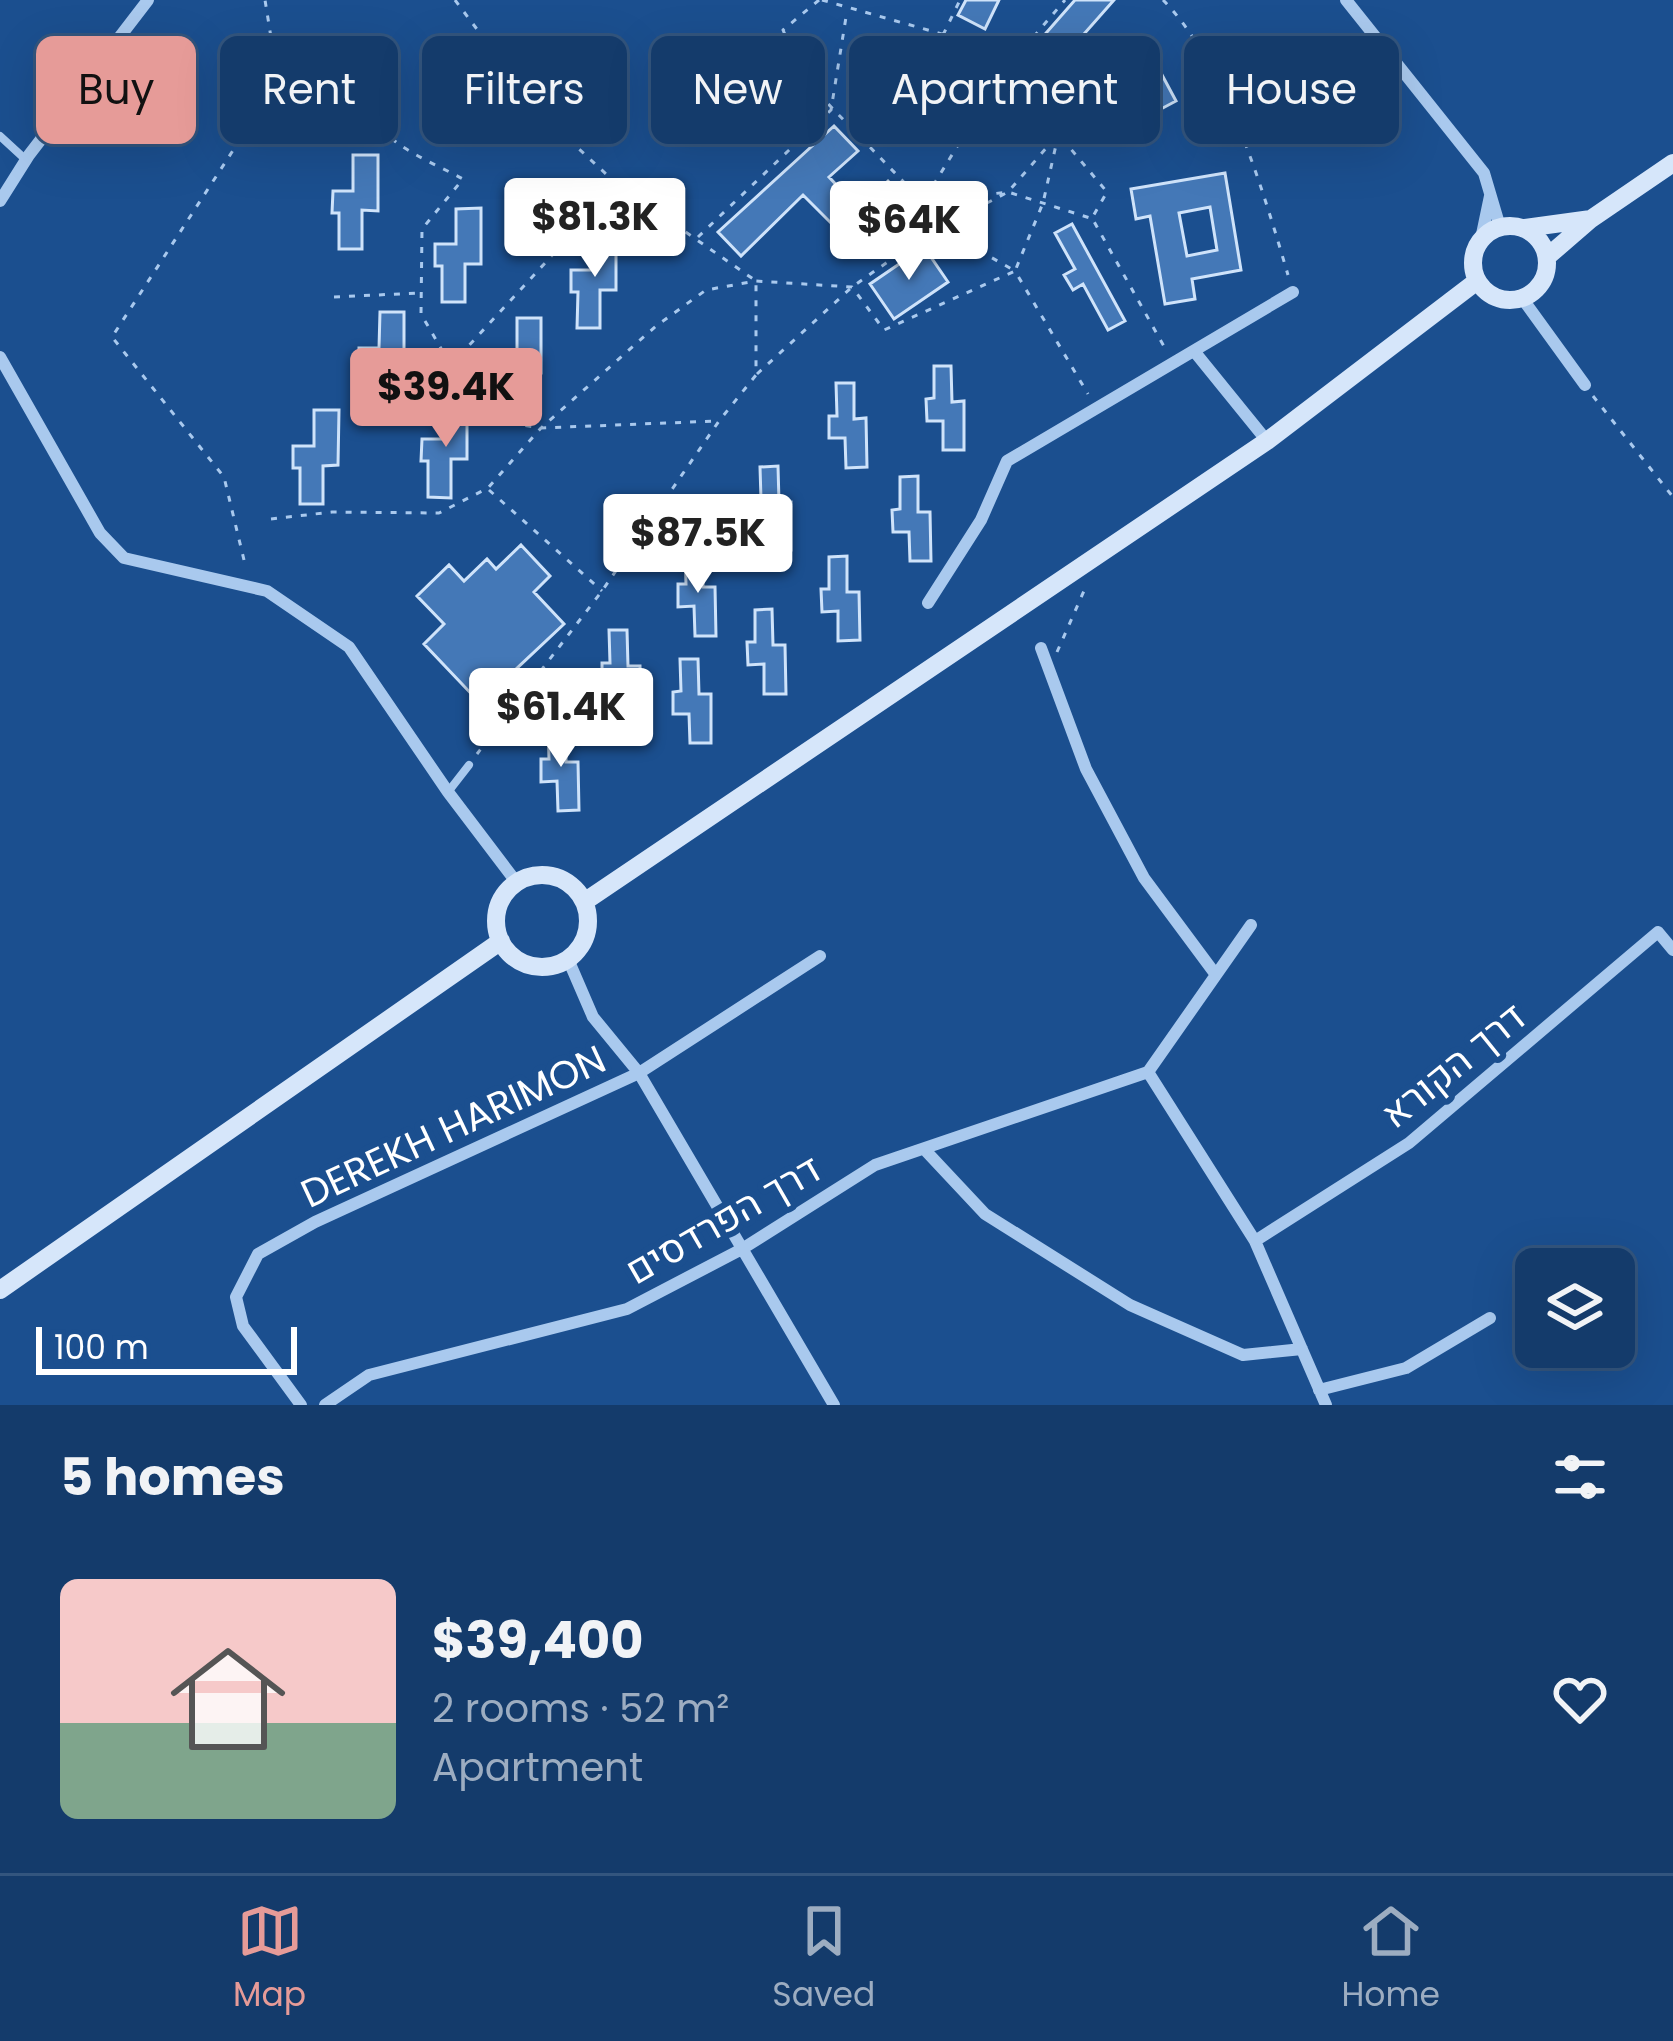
<!DOCTYPE html>
<html lang="en">
<head>
<meta charset="utf-8">
<style>
	:root { --surface:#143b6b; --page:#1d4271; --text:#f1f3f6; --muted:#9dadc1; --line:#33557e; --accent:#e69b98 }
	body { margin:0; font-family:Poppins,Heebo,sans-serif; background:var(--page); color:var(--text); height:100vh; display:flex; flex-direction:column; font-size:45px; white-space:nowrap }
	* { box-sizing:border-box; margin:0 }
	p { font-size:39px; color:var(--muted) }
	.icon { flex:none; width:66px; height:66px; fill:none; stroke:currentColor; stroke-width:2; stroke-linecap:round; stroke-linejoin:round }
	.map { position:relative; height:1405px; overflow:hidden }
	.drawer { display:flex; flex-direction:column; background:var(--surface); flex:1 }
	.drawer>* { flex:none }
	.banner { position:absolute; left:36px; top:36px; width:1602px; height:108px; display:flex; gap:24px }
	.fabs { position:absolute; left:1515px; top:1248px; display:grid; gap:24px }
	.fabs a { display:grid; place-items:center; width:120px; height:120px; border-radius:18px; background:var(--surface); box-shadow:0 12px 48px #0002,0 0 0 3px var(--line); font-size:60px }
	.scale { position:absolute; left:36px; bottom:30px; width:261px; box-sizing:border-box; padding-left:12px; border:6px solid #fff; border-top:0; font-size:33px; line-height:42px; white-space:nowrap; color:#fff; -webkit-text-stroke:9px #1b4f8f; paint-order:stroke }
	.price { position:absolute; translate:-50% -102px; padding:0 27px; border-radius:12px; background:#fff; color:#222; font-size:39px; line-height:78px; filter:drop-shadow(0 3px 6px #0008) }
	.price::after { content:''; position:absolute; left:50%; top:72px; width:36px; height:27px; margin-left:-18px; background:inherit; clip-path:polygon(0 0,100% 0,50% 100%) }
	.price.current { background:var(--accent); color:#111 }
	ul { padding:0; list-style:none }
	li { display:flex; align-items:center; gap:36px; height:300px; padding:0 60px }
	li span { display:grid; place-items:center; flex:none; width:336px; height:240px; border-radius:18px; color:#555 }
	li>.icon { margin-inline-start:auto }
	span .icon { width:144px; height:144px; fill:#fffc; stroke-width:1 }
	li b { font-size:51px }
	h2 { display:flex; justify-content:space-between; align-items:center; height:144px; padding:0 60px; font-size:51px }
	.chip { padding:0 42px; border-radius:18px; background:var(--surface); box-shadow:0 12px 48px #0002,0 0 0 3px var(--line); font-size:42px; line-height:108px }
	.chip.current { background:var(--accent); color:#111 }
	.dock { display:flex; justify-content:space-around; align-items:center; height:168px; border-top:3px solid var(--line); background:var(--surface); font-size:33px; color:var(--muted) }
	.dock a { display:grid; justify-items:center; gap:6px }
	.dock .current { color:var(--accent) }
	.map>svg:first-child { display:block }
	.building { fill:#4478b7; stroke:#cfe3fa; stroke-width:3; fill-rule:evenodd }
	.lines { fill:none; stroke-linecap:round; stroke-linejoin:round }
	.path { stroke:#a9c9ee; stroke-width:3; stroke-dasharray:6 9; stroke-linecap:butt }
	.lane { stroke:#a9c9ee; stroke-width:8 }
	.street { stroke:#a9c9ee; stroke-width:12 }
	.secondary { stroke:#d6e6fa; stroke-width:18 }
	.labels { text-anchor:middle; stroke-width:12; stroke-linejoin:round; paint-order:stroke }
	.street-label { font-size:39px; fill:#fff; stroke:#1b4f8f }
</style>
</head>
<body>
<div class="map">
<svg width="1673" height="1405" viewBox="0 0 1673 1405">
	<rect width="100%" height="100%" fill="#1b4f8f"/>
	<!-- building -->
	<path class="building" d="M966,0H999L985,29L958,15Z
		M1075,0H1114L1047,76L1025,57Z
		M1161,73L1176,101L1099,142L1084,114Z
		M834,126L858,151L829,177L859,209L888,181L901,194L851,243L803,195L741,256L718,232Z
		M353,155H378V211L362,210V249H339V213H332L333,191H353Z
		M1225,173L1241,270L1192,279L1195,299L1165,304L1150,216L1136,219L1131,189ZM1210,207L1217,250L1187,256L1179,213Z
		M481,208V264H465V302H442V266H435V244H456V209Z
		M1072,224L1125,321L1108,330L1083,284L1073,290L1064,275L1075,269L1055,233Z
		M592,234H616V290H600V328H577L578,292H571V270H592Z
		M924,247L948,282L894,319L870,284Z
		M380,312H404V368H388V406H365L366,370H359V348H379Z
		M517,318H541V373H525V412H502L503,376H496V353H517Z
		M934,366H951L952,402L964,401V450H943V421H927L926,399L934,398Z
		M836,383H854V419L866,418L867,467L846,468L845,438H829V416H837Z
		M443,403H467V459H451V498L428,497V461H421L422,439H442Z
		M314,410H339L338,465L323,466V504H300V468H293V446H314Z
		M778,466L779,502H791V550L770,551L769,521H753V499H761L760,467Z
		M918,476V512H930L931,561H910L909,532H893L892,510L900,509V477Z
		M521,545L550,576L534,592L564,624L480,703L424,644L444,624L417,596L449,565L464,581L487,559L496,569Z
		M703,551V587H715L716,636H695L694,606L678,607V584H686L685,552Z
		M847,556V592H859L860,640L838,641V611L822,612L821,589H829V557Z
		M772,609L773,645H785L786,694H764V664L748,665L747,642H755V610Z
		M609,630H627L628,666H640L641,715H619V685L602,686V663H610Z
		M680,659H698L699,694H711V743H690L689,714H673V692L681,691Z
		M548,726H566V762H578L579,810L558,811L557,781L541,782V759H549Z"/>
	<g class="lines">
		<!-- path -->
		<path class="path" d="M455,0L540,113L618,185L756,281V375L719,421L602,591L477,754
			M819,0L783,30L806,81L923,202L1008,192L926,235
			M822,0L949,36L1033,104L1107,192L1092,218L1166,350
			M1163,0C1226,64 1263,190 1288,275
			M943,35L960,0
			M278,81C342,68 352,108 396,142C416,157 441,167 463,179L422,229L421,314L450,364
			M850,127L971,57
			M1055,138L1008,192L1090,218
			M616,186L451,365L496,421L541,428L717,421
			M940,228L1015,271L1043,203L1058,136
			M698,237L831,110L847,11
			M334,297L419,293
			M757,374L852,287L923,237V202L1001,75L1065,0
			M1593,396L1673,497
			M489,490L602,591
			M271,519L332,512L439,513L488,488L541,428L656,326L706,290L756,281L852,287L884,330L1015,271L1088,394
			M244,560L224,477L112,337L278,81L265,0
			M1057,652L1087,584"/>
		<!-- lane -->
		<path class="lane" d="M0,136L25,159
			M448,792L469,765"/>
		<!-- street -->
		<path class="street" d="M1346,0L1484,173L1500,227
			M0,201L29,155L148,0
			M1481,239L1490,196
			M1522,298L1585,385
			M1194,351L1267,441
			M0,357L100,533L124,558L267,591L349,647L448,792L517,883
			M928,603L981,520L1007,461L1293,292
			M1041,648L1086,769L1144,878L1216,975
			M1251,925L1148,1072L1255,1241L1326,1405
			M568,959L593,1017L639,1073L834,1405
			M925,1150L985,1214L1130,1305L1243,1355L1302,1349
			M1255,1241L1409,1143L1658,932L1673,950
			M1319,1390L1406,1368L1490,1318
			M301,1405L243,1326L236,1297L258,1254L315,1222L639,1073L820,956
			M325,1405L369,1375L627,1309L742,1249L875,1165L1148,1072"/>
		<!-- secondary -->
		<path class="secondary" d="M1473 263a37 37 0 1 1 74 0a37 37 0 1 1-74 0Z
			M1525,228L1591,219
			M1547,257L1591,219L1673,163
			M496 921a46 46 0 1 1 92 0a46 46 0 1 1-92 0Z
			M584,902L1267,441L1477,281
			M0,1290L501,941"/>
	</g>
	<g class="labels">
		<!-- street labels -->
		<g class="street-label">
			<text transform="translate(1453 1065) rotate(-39)" y="14">דרך הקורא</text>
			<text transform="translate(453 1126) rotate(-25)" y="14">DEREKH HARIMON</text>
			<text transform="translate(723 1219) rotate(-30)" y="14">דרך הפרדסים</text>
		</g>
	</g>
</svg>
<div class="fabs">
<a><svg class="icon" aria-label="layers" viewBox="0 0 24 24"><path d="M12 4l9 5-9 5-9-5zM3 14l9 5 9-5"/></svg></a>
</div>
<div class="scale">100 m</div>
<b class="price" style="left:595px;top:280px">$81.3K</b>
<b class="price" style="left:909px;top:283px">$64K</b>
<b class="price current" style="left:446px;top:450px">$39.4K</b>
<b class="price" style="left:698px;top:596px">$87.5K</b>
<b class="price" style="left:561px;top:770px">$61.4K</b>
<div class="banner">
<a class="chip current">Buy</a>
<a class="chip">Rent</a>
<a class="chip">Filters</a>
<a class="chip">New</a>
<a class="chip">Apartment</a>
<a class="chip">House</a>
</div>
</div>
<section class="drawer">
<h2>5 homes<svg class="icon" aria-label="filters" viewBox="0 0 24 24"><path d="M4 7h16M4 17h16"/><circle cx="9" cy="7" r="2"/><circle cx="15" cy="17" r="2"/></svg></h2>
<ul>
<li><span style="background:linear-gradient(#f6c9c9 60%,#7fa58c 0)"><svg class="icon" aria-label="home" viewBox="0 0 24 24"><path d="M3 11l9-7 9 7M6 9v11h12V9"/></svg></span><div><b>$39,400</b><p>2 rooms · 52 m²</p><p>Apartment</p></div><svg class="icon" aria-label="heart" viewBox="0 0 24 24"><path d="M12 20l-8-8c-3-5 5-10 8-4 3-6 11-1 8 4z"/></svg></li>
</ul>
</section>
<nav class="dock">
<a class="current"><svg class="icon" aria-label="map" viewBox="0 0 24 24"><path d="M3 6l6-2 6 2 6-2v14l-6 2-6-2-6 2zM9 4v14M15 6v14"/></svg>Map</a>
<a><svg class="icon" aria-label="saved" viewBox="0 0 24 24"><path d="M7 4h10v16l-5-4-5 4z"/></svg>Saved</a>
<a><svg class="icon" aria-label="home" viewBox="0 0 24 24"><path d="M3 11l9-7 9 7M6 9v11h12V9"/></svg>Home</a>
</nav>
</body>
</html>
